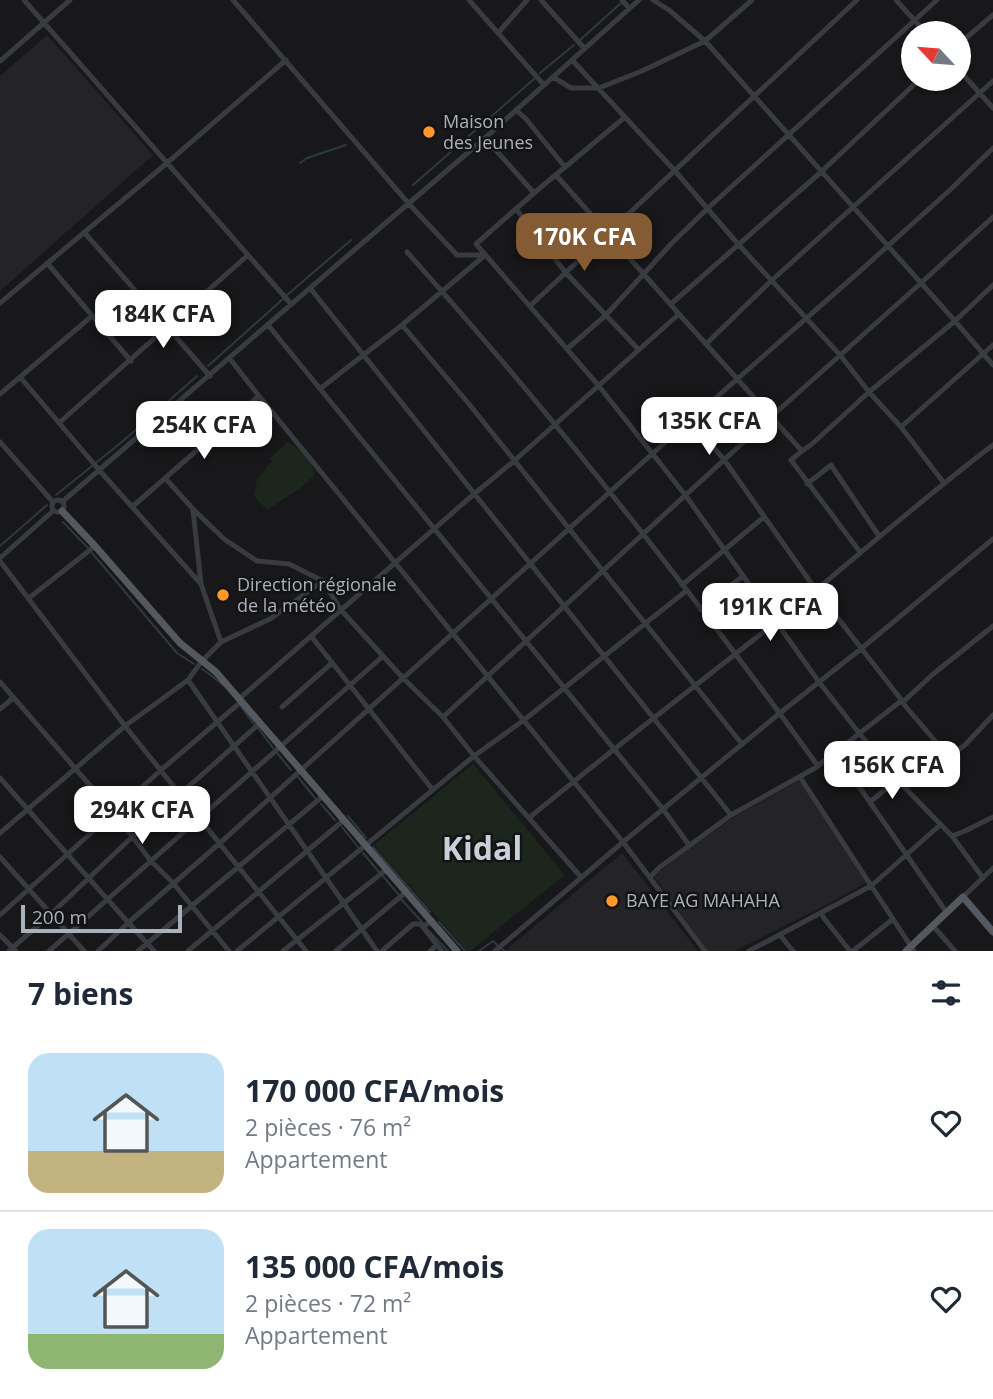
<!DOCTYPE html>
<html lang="fr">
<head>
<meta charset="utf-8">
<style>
	:root { --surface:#fff; --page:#f6f6f7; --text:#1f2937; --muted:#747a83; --line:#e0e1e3; --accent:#845b32 }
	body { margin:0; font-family:"Open Sans",sans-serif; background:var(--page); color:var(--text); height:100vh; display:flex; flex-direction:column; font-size:26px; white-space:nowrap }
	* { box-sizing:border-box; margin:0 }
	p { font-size:23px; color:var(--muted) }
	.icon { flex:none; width:38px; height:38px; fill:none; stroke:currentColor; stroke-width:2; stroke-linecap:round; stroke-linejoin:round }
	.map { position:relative; height:951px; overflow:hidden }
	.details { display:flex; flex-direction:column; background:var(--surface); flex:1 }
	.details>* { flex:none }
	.needle { width:46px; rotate:296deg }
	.fabs { position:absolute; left:901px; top:21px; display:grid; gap:14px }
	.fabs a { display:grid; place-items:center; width:70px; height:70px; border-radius:50%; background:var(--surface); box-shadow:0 2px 5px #0004; font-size:35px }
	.scale { position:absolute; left:21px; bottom:18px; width:161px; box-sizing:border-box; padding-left:7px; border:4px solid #a9b1bb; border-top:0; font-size:19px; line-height:24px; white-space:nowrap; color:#a9b1bb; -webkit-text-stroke:5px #131315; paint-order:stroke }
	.price { position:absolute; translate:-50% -60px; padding:0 16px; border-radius:14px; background:#fff; color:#222; font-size:23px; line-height:46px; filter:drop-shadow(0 2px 4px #0008) }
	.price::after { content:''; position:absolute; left:50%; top:42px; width:21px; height:16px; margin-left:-10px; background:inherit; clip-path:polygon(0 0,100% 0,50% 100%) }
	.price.current { background:var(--accent); color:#fff }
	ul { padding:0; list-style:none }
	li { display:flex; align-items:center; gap:21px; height:175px; padding:0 28px }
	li+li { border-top:2px solid var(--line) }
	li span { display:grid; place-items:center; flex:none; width:196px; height:140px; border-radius:21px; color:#555 }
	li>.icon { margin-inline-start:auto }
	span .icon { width:84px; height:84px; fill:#fffc; stroke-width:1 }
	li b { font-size:30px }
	h2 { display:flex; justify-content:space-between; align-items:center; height:84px; padding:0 28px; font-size:30px }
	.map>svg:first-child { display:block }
	.built { fill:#242427 }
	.green { fill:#1d261d }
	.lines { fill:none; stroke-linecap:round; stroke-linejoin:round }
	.stream { stroke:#2c3a40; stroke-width:2 }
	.minor { stroke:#383b40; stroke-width:5 }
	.major { stroke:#54585f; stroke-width:7 }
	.poi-dot { fill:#ff982b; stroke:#131315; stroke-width:2.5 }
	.labels { text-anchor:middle; stroke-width:5; stroke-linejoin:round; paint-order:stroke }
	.poi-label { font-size:18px; fill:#a9b1bb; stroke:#131315; text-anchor:start }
	.town-label { font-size:32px; font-weight:bold; fill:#cad0d7; stroke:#131315 }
</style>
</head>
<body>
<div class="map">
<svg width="993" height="951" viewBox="0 0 993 951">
	<rect width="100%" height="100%" fill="#18181a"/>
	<!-- built -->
	<path class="built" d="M47,35L153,155L0,291V76Z
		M800,780L867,882L826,905L735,951H708L654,877L674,859L734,817Z
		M622,853L698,951H509L507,949Z"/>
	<!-- green -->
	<path class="green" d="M288,442C302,452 313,458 314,476L299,489L267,510L254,496L257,479L272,461L270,458Z
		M473,764L565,875L470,951H467L374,845Z"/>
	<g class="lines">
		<!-- stream -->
		<path class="stream" d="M580,40L621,3
			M540,73L574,45
			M300,163L307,158L346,145
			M413,185L534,79
			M287,295L351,240
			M208,366L283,299
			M56,495L123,441L197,376
			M63,522L88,548
			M0,546L47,505
			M92,553L177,653L194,664
			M202,669L208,673L223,685
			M241,707L254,724
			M258,728L273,748
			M277,753L291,770
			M298,777L315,798
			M321,804L335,820
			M348,816L366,838
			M342,827L358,847
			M373,847L430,912
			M363,853L379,872
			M382,875L399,895
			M401,899L423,923
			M439,922L465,951
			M427,929L448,951
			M502,949L505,951
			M479,951L493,941L497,945"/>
		<!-- minor -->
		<path class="minor" d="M24,0L291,304
			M233,0L409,204L457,255H485
			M469,0L544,85
			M541,0L584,48
			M622,0L629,8
			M653,0L669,10L705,41L955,321L993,365
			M896,0L926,33
			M498,33L527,0
			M959,44L993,15
			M572,60L675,171L738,244L840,355L869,392L901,427L944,483
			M0,61L70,0
			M959,70L993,108
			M553,77L571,88H599L642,71L705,41L752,0
			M516,110L526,119L565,167
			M625,117L534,193L476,244L598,385L686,496L819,682L859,733L905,788L952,836L983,878
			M485,138L534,193
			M556,175L679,314L802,451L791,460L860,552
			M516,209L566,273L638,349
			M84,232L210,376
			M407,252C553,415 690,589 818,766
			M47,263L131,361
			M310,288L731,815
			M0,303L167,163L286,60
			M671,304L821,172L920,79
			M530,306L857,0
			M268,325L663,809L689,845
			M402,325L469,404L742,744
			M706,344L771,281L993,81
			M567,349L606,315L672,243L708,208L937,0
			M230,359L259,396L623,842L705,951
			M20,377L100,471L201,584L221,642
			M321,388L402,325L484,256
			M0,394L92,316
			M691,420L725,461L816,590L903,702
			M59,423L248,255
			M901,427L993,345
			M0,442L53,502
			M802,451L812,444L869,392L955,321L993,285
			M165,478L193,509L224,539L257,561L289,564L323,581
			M807,484L831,465L879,536
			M52 506a6 6 0 1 1 12 0a6 6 0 1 1-12 0Z
			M62,502L360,245L485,138L639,0
			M132,507L259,396
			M193,510L201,584
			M0,558L53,511
			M0,561L125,726L306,951
			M682,585L764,517
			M29,598L95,546
			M700,609L743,576
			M311,636L433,790
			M188,680L377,951
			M0,682L114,813L151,861L173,883L229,951
			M239,699L474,494L514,461L679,314
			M901,701L948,756
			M282,707L332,663
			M0,709L13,698
			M443,717L772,416L921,283L993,217
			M835,752L947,913
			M800,777L914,951
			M0,778C51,836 102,894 154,951
			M905,788L965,745L993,715
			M870,802L898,779
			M529,818C623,740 721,667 816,590C875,541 932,491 993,445
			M0,833L125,726L188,680L202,661L221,642L270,619L323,581L341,610L403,678L443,717L474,756L581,877
			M952,836L965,831L993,817
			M0,857L84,951
			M650,877L660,867L731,815L815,768L901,701L903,702L932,675L993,626
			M963,897L993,868
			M822,913L823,917L850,951
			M0,915L161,770L242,701
			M933,926L955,951
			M423,927L437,945
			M0,935L16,951
			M780,935L793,951
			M9,951L51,914L132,837L260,723
			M49,951L383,656
			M98,951L128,923L220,843L652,454L859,272L951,189L993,148
			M138,951L323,796
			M188,951L344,820
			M237,951L474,756L524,720L686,591
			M283,951L386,870
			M336,951L406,892
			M382,951L413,924H420L423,927L431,921
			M430,951L437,945L442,951
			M495,951L623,842L780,713L862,648L993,539
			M749,951L871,886L940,825
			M853,951L893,919"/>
		<!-- major -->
		<path class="major" d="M62,511L95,546L180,643L216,672L457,951
			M906,951L963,897L993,932"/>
	</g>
	<!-- markers -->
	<g class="poi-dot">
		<circle cx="429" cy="132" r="7"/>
		<circle cx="223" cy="595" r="7"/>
		<circle cx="612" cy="901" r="7"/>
	</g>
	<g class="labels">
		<!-- poi labels -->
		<g class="poi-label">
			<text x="443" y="128">Maison<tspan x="443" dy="21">des Jeunes</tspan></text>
			<text x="237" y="591">Direction régionale<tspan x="237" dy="21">de la météo</tspan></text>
			<text x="626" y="907">BAYE AG MAHAHA</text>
		</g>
		<!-- town labels -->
		<g class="town-label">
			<text x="482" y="860">Kidal</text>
		</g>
	</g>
</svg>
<div class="fabs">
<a><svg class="needle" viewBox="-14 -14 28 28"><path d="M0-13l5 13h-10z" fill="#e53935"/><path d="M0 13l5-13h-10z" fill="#747a83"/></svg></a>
</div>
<div class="scale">200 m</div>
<b class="price current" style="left:584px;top:273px">170K CFA</b>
<b class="price" style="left:163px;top:350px">184K CFA</b>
<b class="price" style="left:709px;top:457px">135K CFA</b>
<b class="price" style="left:204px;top:461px">254K CFA</b>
<b class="price" style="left:770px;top:643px">191K CFA</b>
<b class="price" style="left:892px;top:801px">156K CFA</b>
<b class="price" style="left:142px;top:846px">294K CFA</b>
</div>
<section class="details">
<h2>7 biens<svg class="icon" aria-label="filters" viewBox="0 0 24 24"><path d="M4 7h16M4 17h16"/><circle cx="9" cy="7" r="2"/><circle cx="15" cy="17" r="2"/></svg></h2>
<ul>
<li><span style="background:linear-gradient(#bfe0f5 70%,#c2b280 0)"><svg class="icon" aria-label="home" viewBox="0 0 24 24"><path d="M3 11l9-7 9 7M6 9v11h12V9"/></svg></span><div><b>170 000 CFA/mois</b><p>2 pièces · 76 m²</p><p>Appartement</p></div><svg class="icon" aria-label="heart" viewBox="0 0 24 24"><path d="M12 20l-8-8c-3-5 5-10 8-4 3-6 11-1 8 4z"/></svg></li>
<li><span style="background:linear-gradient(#bfe0f5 75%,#8fb573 0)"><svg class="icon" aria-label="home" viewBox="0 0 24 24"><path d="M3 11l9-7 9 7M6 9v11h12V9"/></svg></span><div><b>135 000 CFA/mois</b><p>2 pièces · 72 m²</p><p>Appartement</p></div><svg class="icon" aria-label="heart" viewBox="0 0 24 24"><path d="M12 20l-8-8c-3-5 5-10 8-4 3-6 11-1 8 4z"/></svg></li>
</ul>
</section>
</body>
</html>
